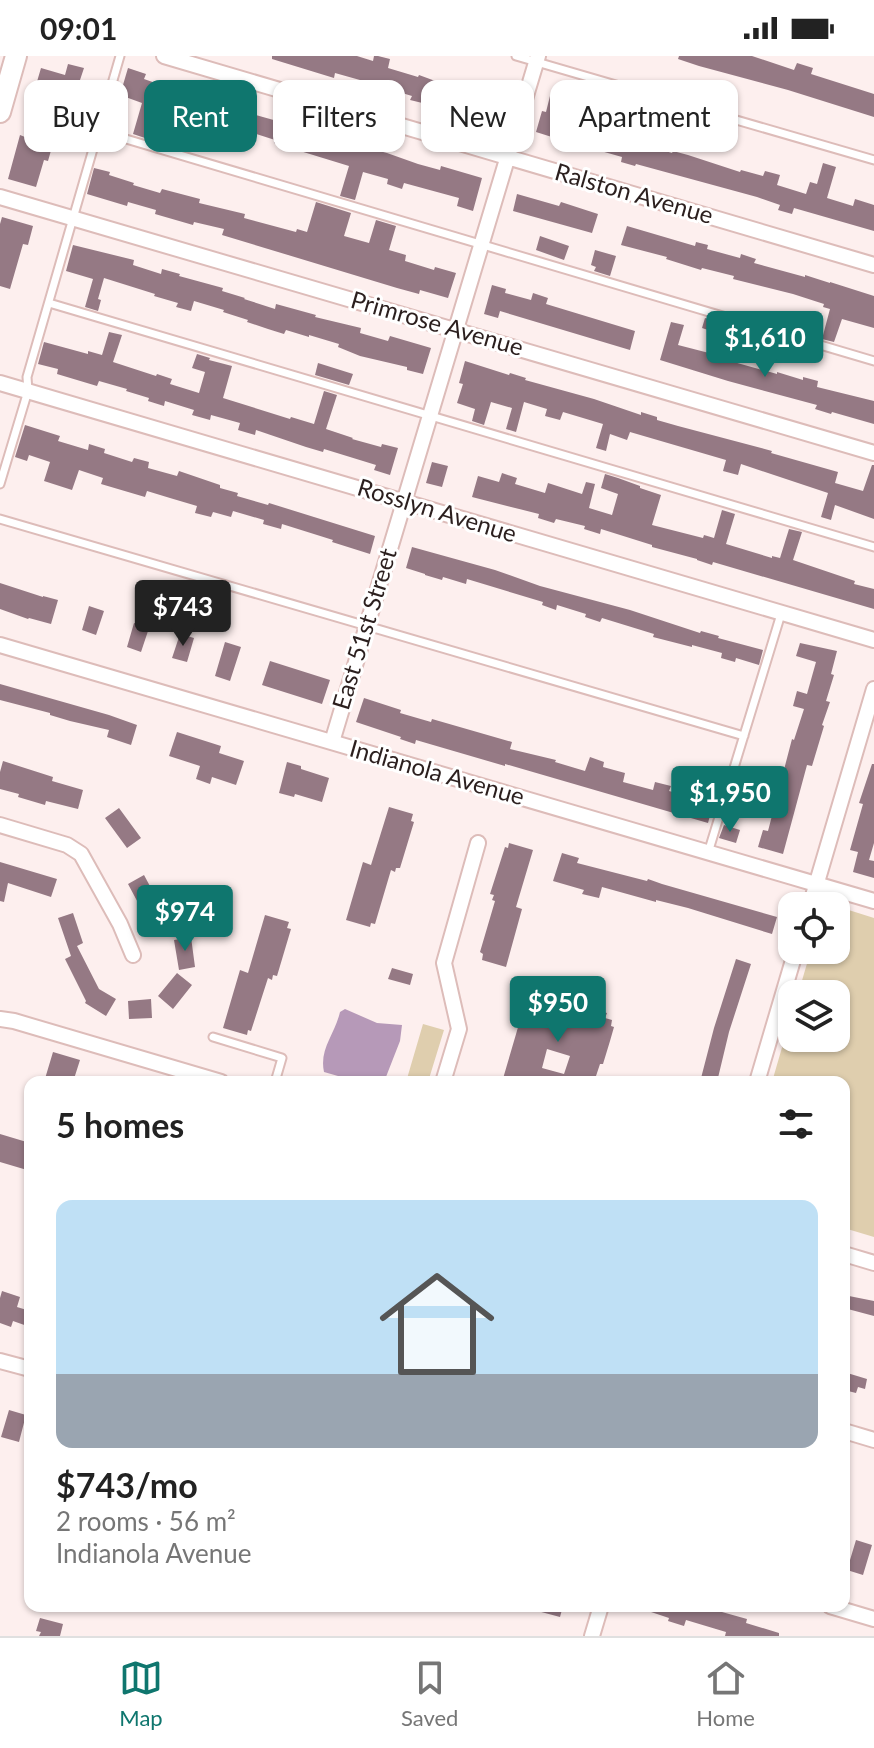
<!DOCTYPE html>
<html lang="en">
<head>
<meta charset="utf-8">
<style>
	:root { --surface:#fff; --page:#f6f6f6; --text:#222; --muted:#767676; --line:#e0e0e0; --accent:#0f766e }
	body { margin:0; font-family:Lato,sans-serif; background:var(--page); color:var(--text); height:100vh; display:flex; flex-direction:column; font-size:30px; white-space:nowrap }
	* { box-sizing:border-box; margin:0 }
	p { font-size:26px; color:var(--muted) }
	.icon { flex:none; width:44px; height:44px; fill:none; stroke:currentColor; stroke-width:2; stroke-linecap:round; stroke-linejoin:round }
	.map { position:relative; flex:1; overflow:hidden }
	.sheet { position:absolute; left:24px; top:1020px; width:826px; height:536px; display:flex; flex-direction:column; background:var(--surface); border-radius:16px; box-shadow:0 2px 6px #0004 }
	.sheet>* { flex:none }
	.guide { position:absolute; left:24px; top:24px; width:826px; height:72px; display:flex; gap:16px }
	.controls { position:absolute; left:778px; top:836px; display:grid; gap:16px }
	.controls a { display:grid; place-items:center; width:72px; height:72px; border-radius:16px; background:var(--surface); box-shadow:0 2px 6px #0004; font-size:40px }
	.price { position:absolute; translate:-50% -68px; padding:0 18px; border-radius:8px; background:var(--accent); color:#fff; font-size:26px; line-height:52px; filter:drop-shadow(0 2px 4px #0008) }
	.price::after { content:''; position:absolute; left:50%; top:48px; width:24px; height:18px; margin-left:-12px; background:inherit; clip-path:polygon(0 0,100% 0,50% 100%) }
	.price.selected { background:#222; color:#fff }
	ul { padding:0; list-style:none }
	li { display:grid; align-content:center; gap:16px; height:424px; padding:0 32px }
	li+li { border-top:2px solid var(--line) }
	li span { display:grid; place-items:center; height:248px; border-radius:16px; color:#555 }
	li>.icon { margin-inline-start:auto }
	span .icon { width:144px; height:144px; fill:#fffc; stroke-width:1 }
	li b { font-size:34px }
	h2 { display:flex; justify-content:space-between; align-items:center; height:96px; padding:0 32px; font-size:34px }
	.pill { padding:0 28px; border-radius:16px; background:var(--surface); box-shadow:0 2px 6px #0004; font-size:28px; line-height:72px }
	.pill.selected { background:var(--accent); color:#fff }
	.status { display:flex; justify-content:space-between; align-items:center; height:56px; padding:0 40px; background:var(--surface); direction:ltr }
	.status svg { height:22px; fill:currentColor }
	.menu { display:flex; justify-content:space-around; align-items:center; height:112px; border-top:2px solid var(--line); background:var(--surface); font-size:22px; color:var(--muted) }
	.menu a { display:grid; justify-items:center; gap:4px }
	.menu .selected { color:var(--accent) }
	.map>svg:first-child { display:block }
	.green { fill:#dfceae }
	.water { fill:#b699b8 }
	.building { fill:#957984; fill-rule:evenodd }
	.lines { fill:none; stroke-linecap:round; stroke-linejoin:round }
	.lane-casing { stroke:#ddbcb9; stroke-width:11 }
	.street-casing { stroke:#ddbcb9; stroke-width:18 }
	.secondary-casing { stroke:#ddbcb9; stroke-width:24 }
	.lane { stroke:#fff; stroke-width:7 }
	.street { stroke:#fff; stroke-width:14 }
	.secondary { stroke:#fff; stroke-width:20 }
	.labels { text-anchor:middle; stroke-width:6; stroke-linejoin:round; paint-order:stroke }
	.street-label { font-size:24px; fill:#2b1f1e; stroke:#fff }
</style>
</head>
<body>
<div class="status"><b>09:01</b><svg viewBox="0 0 49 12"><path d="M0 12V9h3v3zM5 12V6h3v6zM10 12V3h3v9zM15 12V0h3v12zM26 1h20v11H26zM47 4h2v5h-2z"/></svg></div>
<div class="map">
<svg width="874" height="1580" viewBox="0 0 874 1580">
	<rect width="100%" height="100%" fill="#fdefee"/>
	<!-- green -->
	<path class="green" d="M836,850L874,862V1181L844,1172V1026H772L792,957V982H836V938H798L811,894H836Z
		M423,968L444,974L428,1026H406Z"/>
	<!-- water -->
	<path class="water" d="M345,953L377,967L402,969L400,985L384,1026H359L324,1016C319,993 335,978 340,956Z"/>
	<!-- building -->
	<path class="building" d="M272,0H357L373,5L374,0H378L390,3L388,12L418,21L419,19L457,33L487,41L489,40L493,27L504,30L500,43L503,44L495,69L480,64V61L410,44L412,40L382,31L381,35L365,31L367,26L335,17L334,22L272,3Z
		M679,0H752L794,14L797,7L813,12L811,18L874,38V61L788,34L699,10L678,3Z
		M68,8L84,12L79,27L69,24L66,38L36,29L41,12L65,19Z
		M128,12L146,18L144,23L161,29L192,37L193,35L229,45L227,50L234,53L327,79L328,76L343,80L341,85L387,97L418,108L440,114L441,110L482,122L473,155L457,150L459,142L404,127L402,133L387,128L388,123L363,116L355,144L340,140L349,110L274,87L275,84L247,75L246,79L222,73L207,68L208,65L177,56L173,70L154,65L148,83L133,78L142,47L120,39Z
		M600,39L613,43L611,47L634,54L631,63L596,53Z
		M550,40L562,44L561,46L579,51L575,67L625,81L642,87V88L672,97L673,95L688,99L740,116L741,114L763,120L765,115L780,119L777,129L806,138L810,126L817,128L823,107L836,111L827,142L853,150L855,143L874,149V175L794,152L792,158L778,154L780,149L757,141L636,108L635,110L621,106L622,101L569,86L568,90L554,86L555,82L536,76L542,55L546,56Z
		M32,58L54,64L53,69L65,73L61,86L54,84L48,105L44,104L36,131L8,123L20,79L25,81Z
		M94,112L110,116L109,119L134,127L133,129L160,137L162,133L200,143L199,147L245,158L244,162L296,176L297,173L307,176L316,146L351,157L344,180L369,187L376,164L396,170L389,194L406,199L405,205L434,214L435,211L456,217L448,242L420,234L419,238L397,232L222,179L224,173L194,166L193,169L155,158L156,154L128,146L127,150L87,138Z
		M517,138L559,150L561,146L598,158L592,177L513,155Z
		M2,161L33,170L28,189L23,188L10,233L0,230V168Z
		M627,170L695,190L696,186L708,189L707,193L740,202L741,198L756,203L754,207L805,221V219L830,227V226L874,240V272L842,263L834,286L822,283L830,253L823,251L824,248L793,238L733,223L734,220L702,212L701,214L666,203L667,201L621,189Z
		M540,180L569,190L564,204L536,194Z
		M73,189L134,204L133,209L161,218L162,213L180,218L179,220L223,232L222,235L245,242L244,243L275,253L276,248L316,259L315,261L361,272L360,277L388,285L390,280L431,292L423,318L407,314V311L360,300L338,291L339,288L309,279V281L286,274L284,278L268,273L247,266L248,264L223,256L224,254L194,245L191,255L176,251L178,247L154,240L155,238L104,222L98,243L101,244L98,255L85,251L93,223L66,215Z
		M595,194L616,200L610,220L594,215L596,211L591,209Z
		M492,229L506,233L505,237L531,244L533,237L548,242L546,248L635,275L630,294L500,255L498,262L484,258Z
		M705,262L809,292L805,304L760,290L759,291L720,280V278L702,272Z
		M671,266L684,269L678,289L709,297L710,295L724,299L723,303L777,318V316L803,324V321L818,325L817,331L874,345V368L832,356L831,358L815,353L817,349L728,325L660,304Z
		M109,276L122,279L113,306L156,320L157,318L172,323L170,328L199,337L205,316L192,312L197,298L210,302L209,304L232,310L223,342L290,363L291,361L314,368L324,335L337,339L326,373L353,382L352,383L381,391L382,388L398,392L390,419L374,414L376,409L324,393L323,396L306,391L256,374L255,379L238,374L240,367L211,359L210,364L192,359L194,354L165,345L164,350L148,345L149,342L126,335L127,333L99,325L97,330L57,318L58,313L38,308L44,286L88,298V295L102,299Z
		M465,305L509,319L510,317L526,322L525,324L594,343L641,359V356L657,361V364L678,370L772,395L771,397L838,416L835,427L863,435L872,409H874V463L835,449L831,464L821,461L828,437L741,408L738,419L723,415L726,404L630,376L627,384L610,378L606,395L596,392L603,368L563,356L560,364L545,360L547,353L524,346L516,376L506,373L512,352L491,346L484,369L472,365L475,353L457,347L463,328L459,327Z
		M318,307L353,318L349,329L315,319Z
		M25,369L60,380L58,385L88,394L89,388L105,393L104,397L132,406L134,402L149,406L148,412L177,420L179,415L220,429V432L238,437L237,440L268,449L269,447L375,480L370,498L332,486L333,484L282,468L281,473L263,468L264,464L233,455L231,461L213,456L211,461L195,457L197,450L170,442L147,435L145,441L101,428L103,422L79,414L72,434L44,425L50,406L29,399L27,405L15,401Z
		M432,406L448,410L442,431L426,427Z
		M502,417L517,422L515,428L545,437L548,427L582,438L586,426L595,428L589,452L612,459L618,438L601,432L605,418L618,422L640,430V432L661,439L652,469L703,482L704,479L714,482L722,454L735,458L726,488L772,502V500L780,502L789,473L802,476L793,504L855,525L854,528L874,533V553L713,506L712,509L697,504V503L652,491V489L601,473L600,478L584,473L585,470L556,463L554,467L538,462L539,458L472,441L478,420L499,426Z
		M412,491L495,514L540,530L630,554L700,577L701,575L719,580L718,582L763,594L759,609L736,602L735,606L721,602L722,597L692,589V591L653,581L654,578L602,562L600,566L585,561L586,558L557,549L556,554L542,549L543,546L467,523L466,528L443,521L442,524L425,519V518L406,512Z
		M0,527L43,541V540L58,544L51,568L29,562L28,563L0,553Z
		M89,550L104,555L96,579L82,574Z
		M134,567L149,572L141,596L127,591Z
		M180,578L194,582L187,606L172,602Z
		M225,586L241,591L230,625L215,620Z
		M800,587L837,595L831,618L834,619L826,645L830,646L822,669L824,670L812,710L807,709L783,798L758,791L763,774L768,775L792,683L794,684L804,653L793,650L797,635L807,638L816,606L796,600Z
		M270,605L330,624L322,648L262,629Z
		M0,628L109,659L137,669L131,689L107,681L109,674L70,665L50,659V657L0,644Z
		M364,642L401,654L400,657L431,666L432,663L512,686L510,693L556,704L555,706L585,715L590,701L604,706L603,711L625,717L623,726L653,734L655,726L671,730L669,735L699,743L700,737L715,741L708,767L505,708V710L416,684L415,688L400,683L401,681L356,666Z
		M177,676L221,690L219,697L244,705L236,729L212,721L210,728L196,723L200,710L169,700Z
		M3,705L53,721L52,725L83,734L78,753L46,745L45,749L18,741L19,738L0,733V716Z
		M287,706L301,710V713L329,722L322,746L295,738L294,741L279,737Z
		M872,708H874V787L869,804L874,805V822L853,816L858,796L850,794L863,748L859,747Z
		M389,751L413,758L411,765L414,766L400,812H396L395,816L391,814L375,868L371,867L370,871L346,864L363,806L371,809Z
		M119,752L141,782L127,792L105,762Z
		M724,769L740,774L736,787L719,782Z
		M509,787L533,794L516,851L522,853L506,911L482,904L483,898L480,896L495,845L492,844L494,839L490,838L505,791L508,792Z
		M562,797L579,802L577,807L647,825L648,823L662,828L777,861L772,878L688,852L656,844V846L602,831L599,842L582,838L584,834L553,825Z
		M0,806L57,823L51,841L8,827L4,846L0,845Z
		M144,819L159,847L143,856L128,828Z
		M172,846L182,864L165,874L155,855Z
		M73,857L83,887L77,890L99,933L116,943L106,960L85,947L86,945L65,903L71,900L58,862Z
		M265,859L289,866L287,872L291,873L277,920L273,919L272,924L268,922L251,975L248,974L247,979L223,972L240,914L248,917Z
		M191,881L195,911L179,914L174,884Z
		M736,903L751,908L729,976L717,1026H700L714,972Z
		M392,912L413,918L410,929L388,923Z
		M177,917L192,929L173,953L158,940Z
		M539,937L555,942L554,946L561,948L559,955L581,961L583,954L589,956L590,953L607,957L605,962L612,964L611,970L614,971L610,985L603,1008H600L594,1026H502L526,944L529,945L531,939L538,941ZM547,993L570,1000L564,1018L542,1012Z
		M151,943L152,962L129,963L128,945Z
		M53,996L80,1004L73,1026H44Z
		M0,1078L30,1087V1104L27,1114L0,1106Z
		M2,1235L20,1241L17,1251L30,1255V1271L13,1265L11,1271L0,1267V1242Z
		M844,1239L874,1245V1260L844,1252Z
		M844,1316L867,1323L865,1333L858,1331L856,1337L844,1334Z
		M9,1354L26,1359L19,1386L1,1381Z
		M856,1484L872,1489L863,1519L847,1514Z
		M531,1550H563L560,1561L530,1553Z
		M640,1550H692L711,1556L713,1551L722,1554V1556L747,1563L746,1567L779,1577V1580H725L726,1576L686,1564L684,1570L668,1565L669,1562L639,1552Z
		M40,1562L63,1568L60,1580H39L41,1576L36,1575Z"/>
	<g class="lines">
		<defs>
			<path id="lane" d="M516,0L874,104
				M99,75L874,305
				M49,247L874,491
				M0,428L28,335L27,321L120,0
				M0,463L744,680
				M708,797L781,558
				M213,981L282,1002L275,1026"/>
			<path id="street" d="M164,0L874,209
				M0,141L874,397
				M0,327L874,584
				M0,589L874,845
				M332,686L538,0
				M0,769L67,789L81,798L120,868L133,899
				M810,850L874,633
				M0,963L14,965L221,1026
				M443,1026L459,973L444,907L478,787
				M757,1026L796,894
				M844,1198L874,1207
				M0,1305L30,1313
				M844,1375L874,1384
				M830,1550L874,1563
				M592,1580L601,1550"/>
			<path id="secondary" d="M0,56L16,0"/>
		</defs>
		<!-- lane casing -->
		<use href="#lane" class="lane-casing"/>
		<!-- street casing -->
		<use href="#street" class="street-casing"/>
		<!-- secondary casing -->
		<use href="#secondary" class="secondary-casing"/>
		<!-- lane -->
		<use href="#lane" class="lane"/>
		<!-- street -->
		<use href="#street" class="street"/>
		<!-- secondary -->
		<use href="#secondary" class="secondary"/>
	</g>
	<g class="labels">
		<!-- street labels -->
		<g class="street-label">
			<text transform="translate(634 138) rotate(16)" y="8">Ralston Avenue</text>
			<text transform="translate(437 268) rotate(16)" y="8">Primrose Avenue</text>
			<text transform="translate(437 455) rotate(17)" y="8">Rosslyn Avenue</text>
			<text transform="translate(365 573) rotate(-73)" y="8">East 51st Street</text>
			<text transform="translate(437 717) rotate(16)" y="8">Indianola Avenue</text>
		</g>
	</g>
</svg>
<div class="controls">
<a><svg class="icon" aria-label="locate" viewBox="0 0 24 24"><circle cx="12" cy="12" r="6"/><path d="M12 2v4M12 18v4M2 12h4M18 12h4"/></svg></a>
<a><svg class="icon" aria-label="layers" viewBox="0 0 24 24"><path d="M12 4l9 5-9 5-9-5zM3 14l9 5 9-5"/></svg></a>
</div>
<b class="price" style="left:765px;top:323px">$1,610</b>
<b class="price selected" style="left:183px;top:592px">$743</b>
<b class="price" style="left:730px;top:778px">$1,950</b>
<b class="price" style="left:185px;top:897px">$974</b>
<b class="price" style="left:558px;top:988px">$950</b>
<div class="guide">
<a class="pill">Buy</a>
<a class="pill selected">Rent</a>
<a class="pill">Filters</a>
<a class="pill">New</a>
<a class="pill">Apartment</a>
</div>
<section class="sheet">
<h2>5 homes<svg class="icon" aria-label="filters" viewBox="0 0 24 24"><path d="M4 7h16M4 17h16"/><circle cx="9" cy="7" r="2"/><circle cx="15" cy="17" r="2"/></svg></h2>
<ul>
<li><span style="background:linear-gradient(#bfe0f5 70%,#9aa5b1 0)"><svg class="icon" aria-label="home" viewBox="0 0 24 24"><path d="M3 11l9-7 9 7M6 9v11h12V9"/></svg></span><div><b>$743/mo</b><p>2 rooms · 56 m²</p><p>Indianola Avenue</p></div></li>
</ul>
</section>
</div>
<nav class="menu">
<a class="selected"><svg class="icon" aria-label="map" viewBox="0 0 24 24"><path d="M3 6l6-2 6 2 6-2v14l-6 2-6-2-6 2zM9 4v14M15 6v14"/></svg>Map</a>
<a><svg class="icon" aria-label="saved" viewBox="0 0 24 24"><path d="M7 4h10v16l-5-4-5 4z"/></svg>Saved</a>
<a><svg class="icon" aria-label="home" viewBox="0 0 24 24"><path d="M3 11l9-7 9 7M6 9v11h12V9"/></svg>Home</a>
</nav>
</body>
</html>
